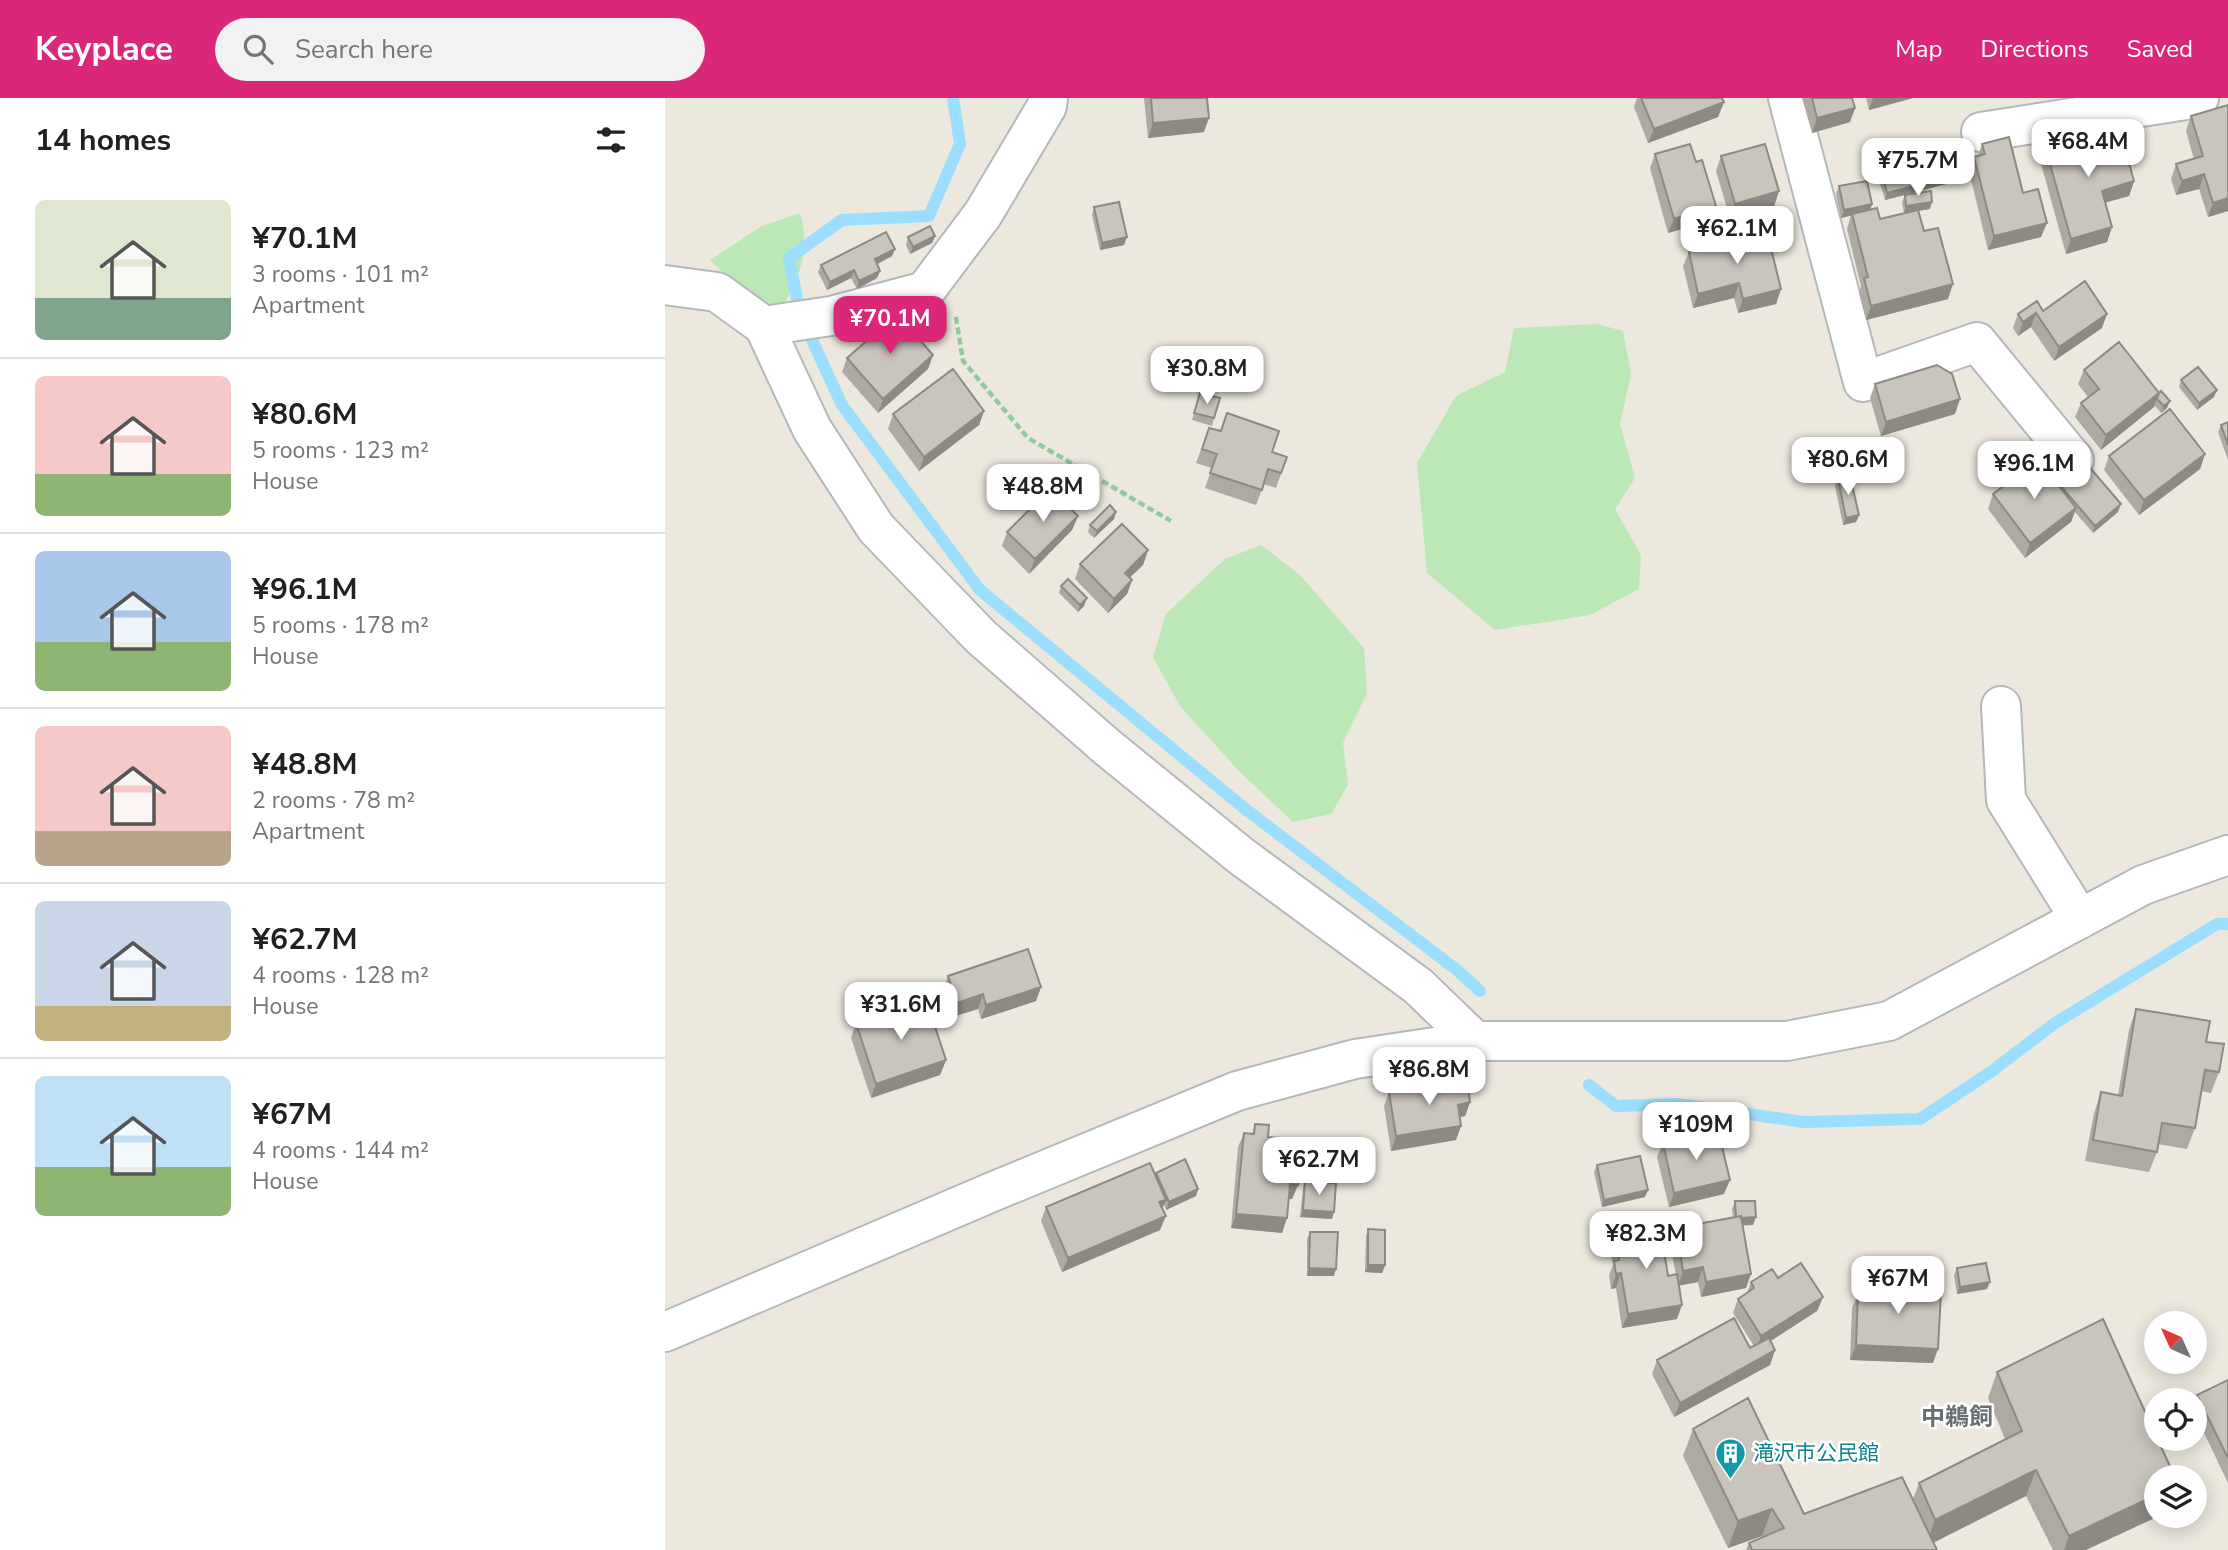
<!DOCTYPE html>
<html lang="en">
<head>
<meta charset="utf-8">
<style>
	:root { --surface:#fff; --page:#f2f2f2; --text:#202124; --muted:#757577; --line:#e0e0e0; --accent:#db2777 }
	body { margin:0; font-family:"Nunito Sans","Noto Sans JP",sans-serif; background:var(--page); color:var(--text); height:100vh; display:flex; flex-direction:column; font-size:26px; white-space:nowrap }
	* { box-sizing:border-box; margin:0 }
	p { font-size:23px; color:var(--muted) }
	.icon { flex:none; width:38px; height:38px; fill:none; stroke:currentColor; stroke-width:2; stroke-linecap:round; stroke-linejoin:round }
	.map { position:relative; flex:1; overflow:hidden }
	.side { display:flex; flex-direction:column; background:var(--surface); width:665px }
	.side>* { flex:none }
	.needle { width:46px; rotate:315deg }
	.buttons { position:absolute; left:1479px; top:1213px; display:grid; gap:14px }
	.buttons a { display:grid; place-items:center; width:63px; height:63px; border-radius:50%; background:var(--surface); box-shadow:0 4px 18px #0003; font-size:35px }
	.price { position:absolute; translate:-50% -60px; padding:0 16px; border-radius:14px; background:#fff; color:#222; font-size:23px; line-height:46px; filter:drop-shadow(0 2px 4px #0008) }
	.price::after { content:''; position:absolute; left:50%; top:42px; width:21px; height:16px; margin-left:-10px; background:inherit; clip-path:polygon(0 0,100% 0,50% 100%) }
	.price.current { background:var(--accent); color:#fff }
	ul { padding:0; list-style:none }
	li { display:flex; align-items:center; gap:21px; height:175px; padding:0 35px }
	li+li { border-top:2px solid var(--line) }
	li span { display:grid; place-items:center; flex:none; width:196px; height:140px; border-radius:10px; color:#555 }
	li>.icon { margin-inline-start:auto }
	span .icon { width:84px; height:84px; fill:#fffc; stroke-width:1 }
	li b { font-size:30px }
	h2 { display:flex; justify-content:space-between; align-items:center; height:84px; padding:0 35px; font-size:30px }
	header { display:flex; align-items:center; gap:42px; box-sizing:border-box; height:98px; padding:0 35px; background:var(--accent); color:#fff }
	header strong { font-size:33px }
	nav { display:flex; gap:38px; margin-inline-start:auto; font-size:24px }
	.search { width:490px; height:63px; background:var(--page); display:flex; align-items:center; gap:18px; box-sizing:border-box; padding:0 24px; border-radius:38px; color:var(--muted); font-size:26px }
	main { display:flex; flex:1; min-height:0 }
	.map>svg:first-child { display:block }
	.green { fill:#bce7b7 }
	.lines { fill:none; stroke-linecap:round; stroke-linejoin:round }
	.stream { stroke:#9bdeff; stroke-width:12 }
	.minor-casing { stroke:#b4b8bd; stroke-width:42 }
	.path { stroke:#91cb9b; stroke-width:4.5; stroke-dasharray:7 3.5; stroke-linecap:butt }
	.minor { stroke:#fff; stroke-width:38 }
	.wall { fill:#ada9a3 }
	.shaded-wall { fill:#8d8a84 }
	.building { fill:#c9c5bd; stroke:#8d8a84; stroke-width:2 }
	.labels { text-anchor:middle; stroke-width:5; stroke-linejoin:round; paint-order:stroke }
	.culture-label { font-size:21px; fill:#0d838f; stroke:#fff; text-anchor:start }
	.quarter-label { font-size:24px; font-weight:bold; fill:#686f73; stroke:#fff }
</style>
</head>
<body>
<header>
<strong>Keyplace</strong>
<div class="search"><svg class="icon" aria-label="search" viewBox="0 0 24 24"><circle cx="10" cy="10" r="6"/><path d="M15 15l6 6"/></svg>Search here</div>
<nav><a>Map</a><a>Directions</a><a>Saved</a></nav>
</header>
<main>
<section class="side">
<h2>14 homes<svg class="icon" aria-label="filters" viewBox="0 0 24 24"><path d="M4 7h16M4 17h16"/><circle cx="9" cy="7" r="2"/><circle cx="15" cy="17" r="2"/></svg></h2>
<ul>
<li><span style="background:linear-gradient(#dfe7d0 70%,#7fa58c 0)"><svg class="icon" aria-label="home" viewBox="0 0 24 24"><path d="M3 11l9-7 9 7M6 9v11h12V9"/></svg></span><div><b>¥70.1M</b><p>3 rooms · 101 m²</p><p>Apartment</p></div></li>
<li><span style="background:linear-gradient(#f6c9c9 70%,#8fb573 0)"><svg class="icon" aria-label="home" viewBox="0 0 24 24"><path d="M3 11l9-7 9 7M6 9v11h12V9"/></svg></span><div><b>¥80.6M</b><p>5 rooms · 123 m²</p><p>House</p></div></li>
<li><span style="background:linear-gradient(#a9c7e8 65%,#8fb573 0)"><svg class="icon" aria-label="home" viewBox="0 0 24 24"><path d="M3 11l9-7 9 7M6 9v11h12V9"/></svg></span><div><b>¥96.1M</b><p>5 rooms · 178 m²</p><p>House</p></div></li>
<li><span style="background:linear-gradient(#f6c9c9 75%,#b9a48a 0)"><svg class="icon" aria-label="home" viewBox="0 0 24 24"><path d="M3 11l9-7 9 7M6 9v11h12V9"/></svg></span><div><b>¥48.8M</b><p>2 rooms · 78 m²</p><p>Apartment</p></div></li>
<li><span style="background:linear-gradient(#c9d6e8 75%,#c2b280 0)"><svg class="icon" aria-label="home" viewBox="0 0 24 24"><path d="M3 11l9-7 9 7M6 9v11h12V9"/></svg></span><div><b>¥62.7M</b><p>4 rooms · 128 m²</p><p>House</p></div></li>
<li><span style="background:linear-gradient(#bfe0f5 65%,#8fb573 0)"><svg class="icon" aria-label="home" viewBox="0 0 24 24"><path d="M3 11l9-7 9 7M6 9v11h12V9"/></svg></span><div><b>¥67M</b><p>4 rooms · 144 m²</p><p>House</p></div></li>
</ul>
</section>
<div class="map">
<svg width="1563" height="1452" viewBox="0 0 1563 1452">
	<rect width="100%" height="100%" fill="#ece8de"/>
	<!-- green -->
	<path class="green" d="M135,115C146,152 135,176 118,209L103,214L66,183L45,162L97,128Z
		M932,226L958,233L966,276L955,326L970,380L950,411L976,457L974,491L925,517L830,532L762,475L752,365L791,298L840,274L849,230Z
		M596,447L635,477L699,550L702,595L678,645L683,687L666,716L628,724L573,672L515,608L488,559L501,516L560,461Z"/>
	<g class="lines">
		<!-- stream -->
		<path class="stream" d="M288,0L295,46L264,118L177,122L124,160L135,216L177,307L315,492L579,710L792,872L815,893
			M924,987L951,1008L1013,1006L1139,1024L1255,1021L1327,973L1390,925L1552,826H1563"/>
		<defs>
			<path id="minor" d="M1123,0L1198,284L1312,244L1409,362
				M1316,34L1534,0
				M0,187L52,194L99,228L147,331L211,430L316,539L442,649L576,758L753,888L810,943
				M99,228L166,218L260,193L318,116L382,8L383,0
				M1336,608L1341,702L1415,821
				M0,1234L327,1094L572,993L690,961L810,943H1122L1224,923L1478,787L1563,757"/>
		</defs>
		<!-- minor casing -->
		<use href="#minor" class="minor-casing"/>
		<!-- path -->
		<path class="path" d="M291,219L298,263L363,340L506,423"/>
		<!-- minor -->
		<use href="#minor" class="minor"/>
	</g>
	<!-- wall -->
	<path class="wall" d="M479,0H542L539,34L483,40Z
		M972,0H1057L1059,4L1053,19L983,45L969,9Z
		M1137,0H1187L1190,10L1185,24L1147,35Z
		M1201,0H1248L1204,12Z
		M1526,18L1563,113L1543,119L1534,91L1511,97L1506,81L1511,66L1529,61L1521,33Z
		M1378,41L1398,49L1469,83L1464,98L1440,104L1447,129L1442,144L1401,156L1373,55Z
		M1317,46L1358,95L1376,139L1323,152L1304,73L1309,59L1313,58Z
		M990,56L1045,123L1003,135L985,70Z
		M1056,58L1114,93L1109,108L1065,120L1051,73Z
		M1217,74L1284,79L1281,86L1244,96L1265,111L1253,113L1259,133L1283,201L1201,222L1194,195L1196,188L1182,131L1186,117L1176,120L1171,96L1174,88L1207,106L1205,112L1215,121L1239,115L1237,104L1240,97L1220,102L1214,82Z
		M429,109L462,139L459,147L435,152L427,117Z
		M270,138L267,145L245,156L241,147L243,139Z
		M1024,154L1116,191L1111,206L1073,215L1069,200L1028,210L1018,168Z
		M227,158L212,166L215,173L212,180L192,191L186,180L162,192L153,174L156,167Z
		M1378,213L1437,230L1389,263L1366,229L1353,238L1348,230L1353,216Z
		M1454,244L1502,310L1496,315L1490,308L1436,352L1410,319L1416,305L1423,299L1413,286L1419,272Z
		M268,257L263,271L213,315L177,274L182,260Z
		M1516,282L1549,299L1532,312L1514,289Z
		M1210,286L1290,316L1216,338L1205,300Z
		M535,295L549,320L547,328L527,322Z
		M319,313L314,327L254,373L223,331L228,316Z
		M1563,324V362L1553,334L1556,327Z
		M544,330L622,359L611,390L599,386L591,407L540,390L547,370L531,365Z
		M1540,356L1535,371L1474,417L1439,372L1444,358Z
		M1173,381L1194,417L1191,424L1178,427L1170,388Z
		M1394,386L1453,414L1428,435L1410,414L1406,424L1360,460L1323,411L1328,396L1394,387Z
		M451,414L449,421L429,440L423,434L425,427Z
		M413,418L407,432L364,476L337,448L342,434Z
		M483,452L478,467L465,479L467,482L462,496L443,515L410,481L415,466Z
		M396,488L419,508L413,514L394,495Z
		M283,878L376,889L371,903L316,921L313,911L287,919L278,892Z
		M1471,911L1541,944L1554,974L1546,995L1536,993L1530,1030L1522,1051L1493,1046L1492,1054L1484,1074L1420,1063L1429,1015L1436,994L1453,997L1464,932Z
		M191,925L281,962L275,977L206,1000L186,940Z
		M724,994L805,1004L800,1018L795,1019L796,1028L791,1042L726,1053L719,1008Z
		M590,1026L628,1064L633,1087L627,1101H624L617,1135L566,1130L573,1049L579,1035L587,1036Z
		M998,1045L1059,1096L1004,1109L992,1059Z
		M932,1067L980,1099L937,1109L929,1074Z
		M491,1075L533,1091L531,1098L501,1112L499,1106L497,1111L495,1132L397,1174L376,1123L381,1109L490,1077Z
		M640,1083L667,1121L635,1119L638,1090Z
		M1070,1103L1088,1127H1077L1081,1190L1036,1199L1033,1184L1014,1187L1012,1221L957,1230L951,1190L946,1191L944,1177L948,1167L944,1149L950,1134L1003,1178L1011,1177L1005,1144L1011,1130L1068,1119L1067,1111Z
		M703,1131L720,1167L717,1175L700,1174L701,1138Z
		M645,1134L669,1178H642V1141Z
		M1292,1170L1322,1191L1292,1196L1289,1177Z
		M1215,1174L1238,1193L1268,1265L1185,1262L1187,1210L1193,1196H1209V1188Z
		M1113,1180L1158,1199L1152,1213L1106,1243L1110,1252L1105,1267L1009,1319L987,1276L992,1262L1085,1250L1089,1248L1068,1215L1073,1201L1082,1195L1086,1184Z
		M1332,1274L1421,1452H1388L1361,1398L1268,1444L1272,1452H1081L1084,1445L1098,1439L1097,1438L1063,1450L1018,1358L1028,1331L1139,1416L1248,1401L1254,1385L1340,1341L1323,1300Z
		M1563,1282V1385L1530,1316V1305L1532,1297Z"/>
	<!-- shaded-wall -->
	<path class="shaded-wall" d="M1208,0H1248L1204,12Z
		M1059,4L1053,19L983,45L989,31Z
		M1190,10L1185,24L1147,35L1152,20Z
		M544,20L539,34L483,40L488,25Z
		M1539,76L1534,91L1511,97L1517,83Z
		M1284,79L1281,86L1220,102L1222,95Z
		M1469,83L1464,98L1432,107L1437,93Z
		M1114,93L1109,108L1065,120L1070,106Z
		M1563,100V113L1543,119L1548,105Z
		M1267,104L1265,111L1239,115L1241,108Z
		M1207,106L1205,113L1176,120L1179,112Z
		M1051,108L1045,123L1003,135L1009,121Z
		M1382,125L1376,139L1323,152L1329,138Z
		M1447,129L1442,144L1401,156L1406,141Z
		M270,138L267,145L245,156L248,149Z
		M462,139L459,147L435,152L437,145Z
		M230,151L227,158L207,169L210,161Z
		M189,172L186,180L162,192L165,184Z
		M215,173L212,180L192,191L194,183Z
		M1074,185L1069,200L1028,210L1033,196Z
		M1288,186L1283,201L1201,222L1206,208Z
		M1116,191L1111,206L1073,215L1078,201Z
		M1371,215L1366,229L1353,238L1358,224Z
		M1442,216L1437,230L1389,263L1394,249Z
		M268,257L263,271L213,315L218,301Z
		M1552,292L1549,299L1532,312L1534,305Z
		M1494,295L1489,309L1436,352L1441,337Z
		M1295,301L1290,316L1216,338L1221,324Z
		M1505,303L1502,310L1496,315L1499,308Z
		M319,313L314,327L254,373L259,359Z
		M1540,356L1535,371L1474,417L1479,402Z
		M1456,406L1453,414L1428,435L1430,428Z
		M1411,410L1406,424L1360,460L1365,445Z
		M451,414L449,421L429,440L432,433Z
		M1194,417L1191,424L1178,427L1181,420Z
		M413,418L407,432L364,476L370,461Z
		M483,452L478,467L455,489L460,475Z
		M467,482L462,496L443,515L449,501Z
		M422,500L419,508L413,514L415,507Z
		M376,889L371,903L316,921L321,907Z
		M318,896L313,911L287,919L292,905Z
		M281,962L275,977L206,1000L211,986Z
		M805,1004L800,1018L788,1021L793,1007Z
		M796,1028L791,1042L726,1053L731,1038Z
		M1065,1082L1059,1096L1004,1109L1009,1095Z
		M625,1086L633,1087L627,1101H620Z
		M533,1091L531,1098L501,1112L504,1104Z
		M983,1092L980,1099L937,1109L939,1102Z
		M501,1102L495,1116L494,1104Z
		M638,1112L669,1114L667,1121L635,1119Z
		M571,1116L622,1120L617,1135L566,1130Z
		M501,1118L495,1132L397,1174L403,1160Z
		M1091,1119L1088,1127L1068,1128L1071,1120Z
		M703,1167H720L717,1175L700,1174Z
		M1038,1169L1033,1184L1013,1188L1018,1173Z
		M644,1170L671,1171L669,1178H642Z
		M956,1175L951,1190L946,1191L951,1176Z
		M1086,1176L1081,1190L1036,1199L1041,1184Z
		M1325,1184L1322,1191L1292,1196L1295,1189Z
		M1158,1199L1152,1213L1091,1252L1096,1238Z
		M1017,1207L1012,1221L957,1230L963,1216Z
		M1191,1247L1273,1251L1268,1265L1185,1262Z
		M1110,1252L1105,1267L1009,1319L1015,1305Z
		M1371,1372L1361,1398L1260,1449L1270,1422Z
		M1491,1397V1418H1494L1421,1452H1399L1404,1438Z
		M1107,1411L1097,1438L1063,1450L1073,1423Z"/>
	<!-- building -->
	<path class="building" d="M486,0H542L544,20L488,25Z
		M976,0H1057L1059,4L989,31Z
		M1147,0H1187L1190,10L1152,20Z
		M1563,7V100L1548,105L1539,76L1517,83L1511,66L1538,58L1526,18Z
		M1455,32L1469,83L1437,93L1447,129L1406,141L1378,41L1394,37L1398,49Z
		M1344,39L1358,95L1373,91L1382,125L1329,138L1309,59L1320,56L1317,46Z
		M1025,46L1031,64L1037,62L1051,108L1009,121L990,56Z
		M1100,46L1114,93L1070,106L1056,58Z
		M1278,58L1284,79L1222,95L1217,74Z
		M1202,83L1207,106L1179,112L1174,88Z
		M1266,93L1267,104L1241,108L1240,97Z
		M454,104L462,139L437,145L429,109Z
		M1212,110L1215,121L1253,112L1259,133L1273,130L1288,186L1206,208L1199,180L1203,179L1187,116Z
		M265,128L270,138L248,149L243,139Z
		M221,134L230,151L210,161L215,173L194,183L189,172L165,184L156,167Z
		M1102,134L1116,191L1078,201L1074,185L1033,196L1024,154Z
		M1420,183L1442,216L1394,249L1371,215L1358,224L1353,216L1372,203L1378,213Z
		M232,216L268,257L218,301L182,260Z
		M1454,244L1494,295L1441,337L1416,305L1434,291L1419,272Z
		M1272,267L1287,276L1295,301L1221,324L1210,286Z
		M1533,269L1552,292L1534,305L1516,282Z
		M288,271L319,313L259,359L228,316Z
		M1496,293L1505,303L1499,308L1492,301L1494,295Z
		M535,295L555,300L549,320L529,315Z
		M1505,311L1540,356L1479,402L1444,358Z
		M562,315L614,333L607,354L622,359L616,375L603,371L597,392L545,375L552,356L537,351L544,330L556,333Z
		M1563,324V347L1556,327Z
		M1374,362L1411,410L1365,445L1328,396Z
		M1420,364L1456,406L1430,428L1394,386Z
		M1185,378L1194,417L1181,420L1173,381Z
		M385,391L413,418L370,461L342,434Z
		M445,407L451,414L432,433L425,427Z
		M457,426L483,452L460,475L467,482L449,501L415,466Z
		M403,481L422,500L415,507L396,488Z
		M363,851L376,889L321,907L318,896L292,905L283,878Z
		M261,902L281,962L211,986L191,925Z
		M1471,911L1545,923L1541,944L1559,946L1554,974L1540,972L1530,1030L1497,1025L1492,1054L1428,1042L1436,994L1457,998Z
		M802,981L805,1004L793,1007L796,1028L731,1038L724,994Z
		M590,1026L604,1027L603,1039L630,1041L628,1064L634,1065L633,1087L625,1086L622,1120L571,1116L579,1035L589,1036Z
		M1053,1032L1065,1082L1009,1095L998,1045Z
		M975,1058L983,1092L939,1102L932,1067Z
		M520,1061L533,1091L504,1104L491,1075Z
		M485,1065L501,1102L494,1104L501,1118L403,1160L381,1109Z
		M640,1083L671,1085L669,1114L638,1112Z
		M1070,1103H1090L1091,1119L1076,1120V1118L1071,1119Z
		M1076,1118L1086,1176L1041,1184L1038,1169L1018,1173L1011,1130Z
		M995,1127L1003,1178L1012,1176L1017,1207L963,1216L956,1175L951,1176L949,1163L954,1162L950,1134Z
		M703,1131L720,1132V1167H703Z
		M645,1134H673L671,1171L644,1170Z
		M1136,1165L1158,1199L1096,1238L1073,1201L1089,1190L1086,1184L1107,1171L1113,1180Z
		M1321,1165L1325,1184L1295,1189L1292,1170Z
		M1215,1174L1239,1175L1238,1193L1276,1194L1273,1251L1191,1247L1193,1196H1214Z
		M1069,1220L1085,1250L1104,1240L1110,1252L1015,1305L992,1262Z
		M1438,1221L1491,1338V1340H1492L1510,1379H1491V1397L1404,1438L1371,1372L1270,1422L1254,1385L1357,1333L1332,1274Z
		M1563,1282V1360L1532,1297Z
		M1083,1300L1139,1416L1237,1379L1272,1452H1087L1084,1445L1119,1430L1107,1411L1073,1423L1028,1331Z"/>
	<!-- icons -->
	<defs>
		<symbol id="building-pin" viewBox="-11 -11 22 30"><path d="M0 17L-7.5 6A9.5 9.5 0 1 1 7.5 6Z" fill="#0f9aa8" stroke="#fff"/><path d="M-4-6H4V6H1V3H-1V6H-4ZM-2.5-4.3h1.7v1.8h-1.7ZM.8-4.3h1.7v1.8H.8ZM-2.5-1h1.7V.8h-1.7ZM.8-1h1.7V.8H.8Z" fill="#fff"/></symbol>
	</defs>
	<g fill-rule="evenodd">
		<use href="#building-pin" x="1048" y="1338" width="35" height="47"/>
	</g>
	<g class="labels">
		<!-- culture labels -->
		<g class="culture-label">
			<text x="1088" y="1362">滝沢市公民館</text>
		</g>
		<!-- quarter labels -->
		<g class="quarter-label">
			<text x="1292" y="1327">中鵜飼</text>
		</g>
	</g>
</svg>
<div class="buttons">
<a><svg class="needle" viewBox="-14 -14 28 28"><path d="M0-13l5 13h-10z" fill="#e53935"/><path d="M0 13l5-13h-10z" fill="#757577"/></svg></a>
<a><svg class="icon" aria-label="locate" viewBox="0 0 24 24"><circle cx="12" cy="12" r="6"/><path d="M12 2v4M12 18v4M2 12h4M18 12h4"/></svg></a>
<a><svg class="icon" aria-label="layers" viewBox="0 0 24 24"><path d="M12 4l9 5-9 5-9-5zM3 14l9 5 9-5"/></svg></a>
</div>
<b class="price" style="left:1423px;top:81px">¥68.4M</b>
<b class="price" style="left:1253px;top:100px">¥75.7M</b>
<b class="price" style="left:1072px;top:168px">¥62.1M</b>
<b class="price current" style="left:225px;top:258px">¥70.1M</b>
<b class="price" style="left:542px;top:308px">¥30.8M</b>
<b class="price" style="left:1183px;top:399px">¥80.6M</b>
<b class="price" style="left:1369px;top:403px">¥96.1M</b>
<b class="price" style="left:378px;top:426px">¥48.8M</b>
<b class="price" style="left:236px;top:944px">¥31.6M</b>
<b class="price" style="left:764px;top:1009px">¥86.8M</b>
<b class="price" style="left:1031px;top:1064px">¥109M</b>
<b class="price" style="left:654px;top:1099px">¥62.7M</b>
<b class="price" style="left:981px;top:1173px">¥82.3M</b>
<b class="price" style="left:1233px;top:1218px">¥67M</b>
</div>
</main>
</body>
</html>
